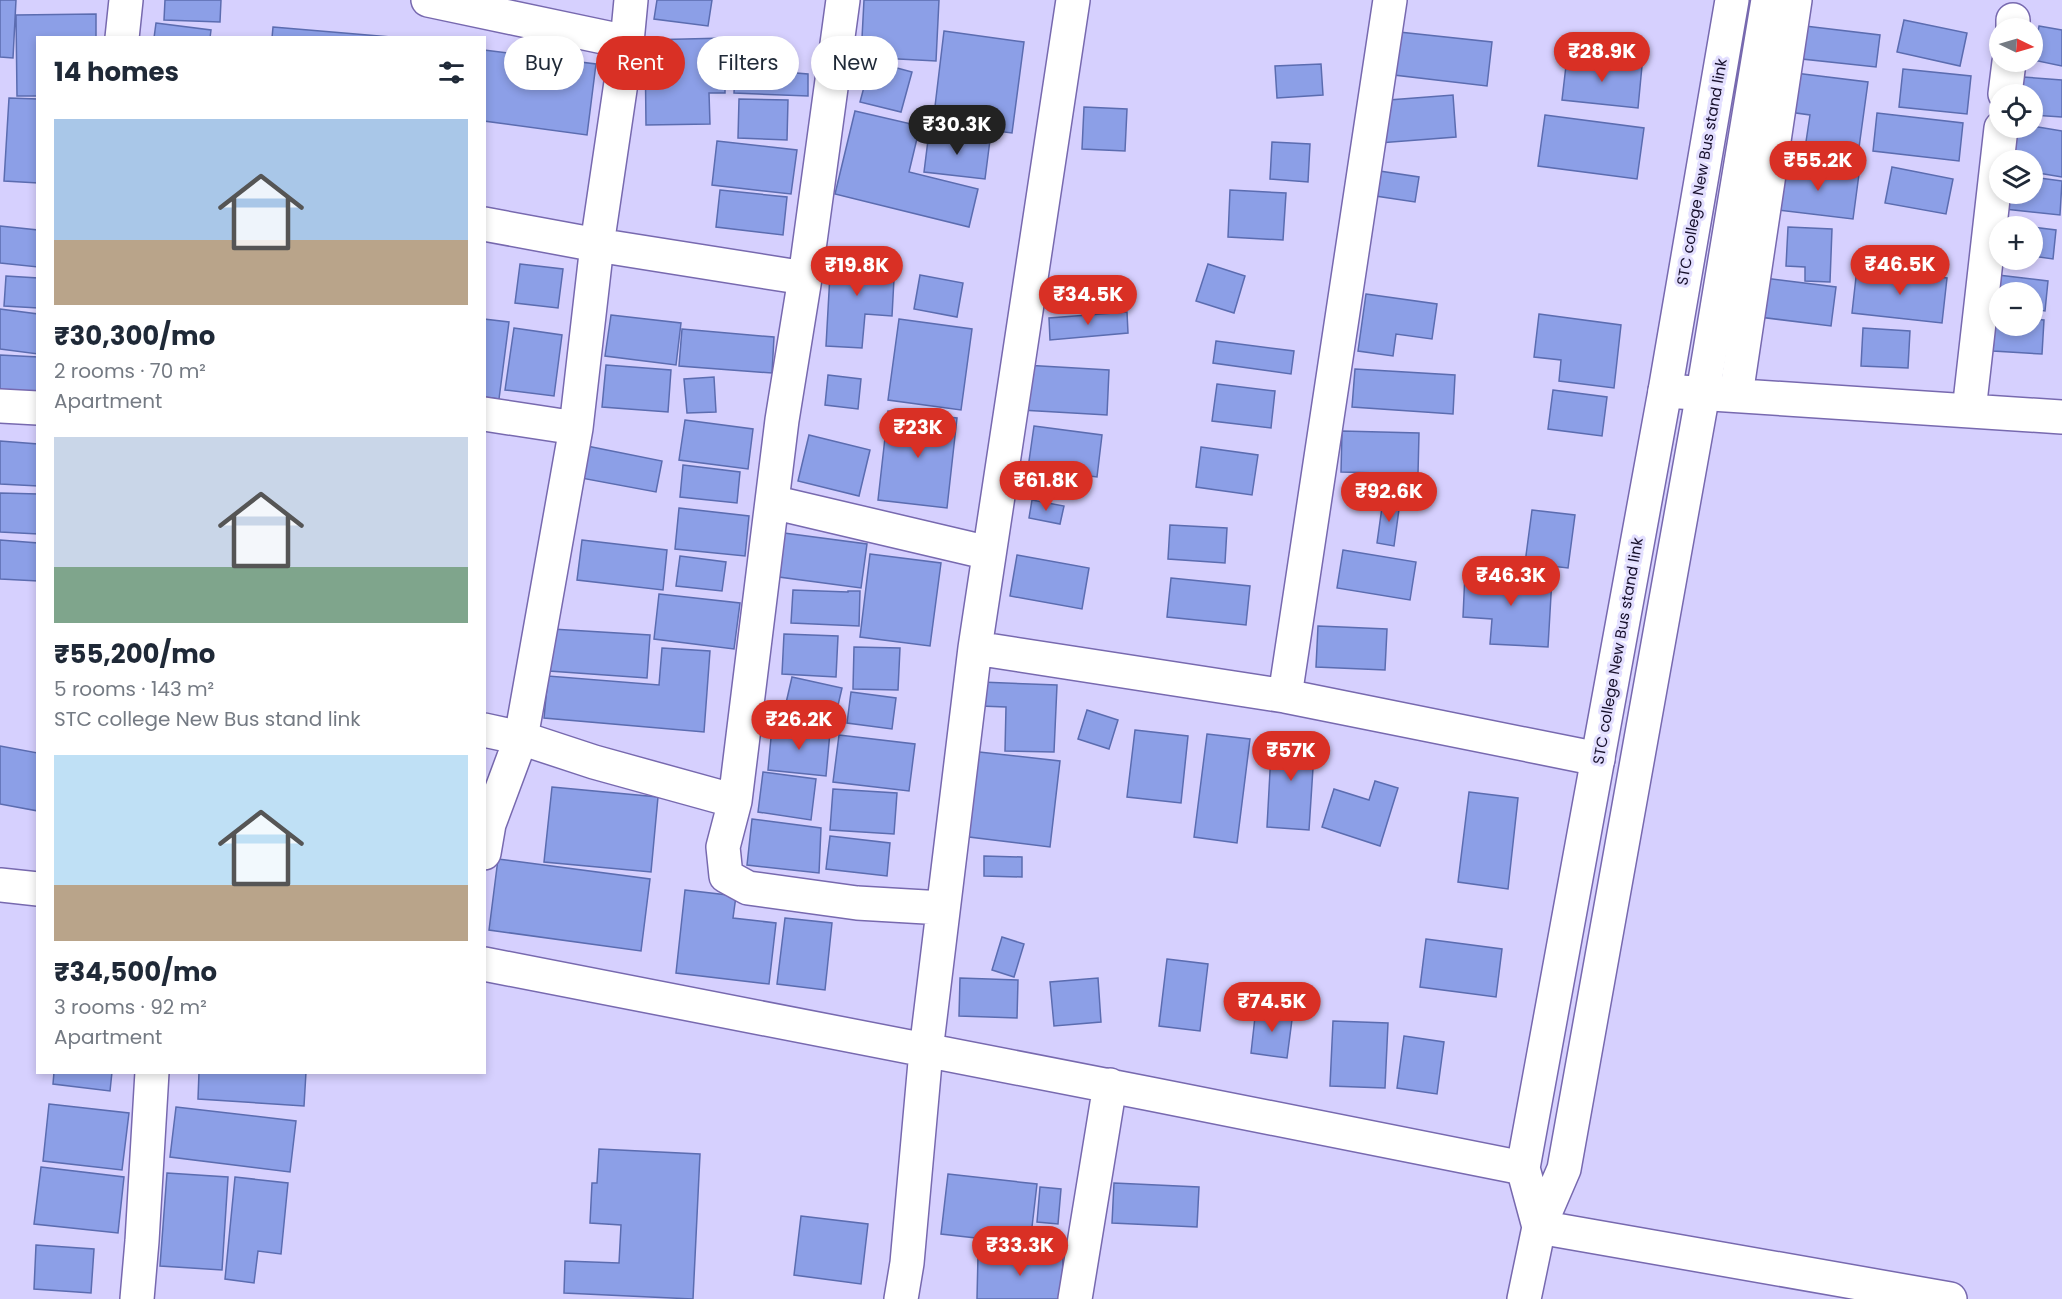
<!DOCTYPE html>
<html lang="en">
<head>
<meta charset="utf-8">
<style>
	:root { --surface:#fff; --page:#f2f2f3; --text:#1f2937; --muted:#747a83; --accent:#d93025 }
	body { margin:0; font-family:Poppins,sans-serif; background:var(--page); color:var(--text); height:100vh; display:flex; flex-direction:column; font-size:22px; white-space:nowrap }
	* { box-sizing:border-box; margin:0 }
	p { font-size:20px; color:var(--muted) }
	.icon { flex:none; width:33px; height:33px; fill:none; stroke:currentColor; stroke-width:2; stroke-linecap:round; stroke-linejoin:round }
	.map { position:relative; flex:1; overflow:hidden }
	.panel { position:absolute; left:36px; top:36px; width:450px; height:1038px; display:flex; flex-direction:column; background:var(--surface); border-radius:0px; box-shadow:0 3px 9px #0003 }
	.panel>* { flex:none }
	.guide { position:absolute; left:504px; top:36px; width:570px; height:54px; display:flex; gap:12px }
	.needle { width:39px; rotate:95deg }
	.fabs { position:absolute; left:1989px; top:18px; display:grid; gap:12px }
	.fabs a { display:grid; place-items:center; width:54px; height:54px; border-radius:50%; background:var(--surface); box-shadow:0 3px 9px #0003; font-size:30px }
	.price { position:absolute; translate:-50% -51px; padding:0 14px; border-radius:21px; background:var(--accent); color:#fff; font-size:20px; line-height:39px; filter:drop-shadow(0 2px 3px #0008) }
	.price::after { content:''; position:absolute; left:50%; top:36px; width:18px; height:14px; margin-left:-9px; background:inherit; clip-path:polygon(0 0,100% 0,50% 100%) }
	.price.selected { background:#222; color:#fff }
	ul { padding:0; list-style:none }
	li { display:grid; align-content:center; gap:12px; height:318px; padding:0 18px }
	li span { display:grid; place-items:center; height:186px; border-radius:0px; color:#555 }
	li>.icon { margin-inline-start:auto }
	span .icon { width:108px; height:108px; fill:#fffc; stroke-width:1 }
	li b { font-size:26px }
	h2 { display:flex; justify-content:space-between; align-items:center; height:72px; padding:0 18px; font-size:26px }
	.pill { padding:0 21px; border-radius:27px; background:var(--surface); box-shadow:0 3px 9px #0003; font-size:21px; line-height:54px }
	.pill.selected { background:var(--accent); color:#fff }
	.map>svg:first-child { display:block }
	.building { fill:#8c9fe7; stroke:#5b6cb0; stroke-width:1.5 }
	.lines { fill:none; stroke-linecap:round; stroke-linejoin:round }
	.minor-casing { stroke:#7769af; stroke-width:36 }
	.tertiary-casing { stroke:#7769af; stroke-width:36 }
	.minor { stroke:#fff; stroke-width:33 }
	.tertiary { stroke:#fff; stroke-width:33 }
	.labels { text-anchor:middle; stroke-width:6; stroke-linejoin:round; paint-order:stroke }
	.street-label { font-size:15px; fill:#150e2a; stroke:#e3dfff }
</style>
</head>
<body>
<div class="map">
<svg width="2062" height="1299" viewBox="0 0 2062 1299">
	<rect width="100%" height="100%" fill="#d6d0fe"/>
	<!-- building -->
	<path class="building" d="M0,0H16L13,58L0,57Z
		M165,0H221L220,22L164,20Z
		M657,0H712L708,26L654,19Z
		M864,0H939L936,61L861,57Z
		M96,14V38H38V96H17L16,15Z
		M1904,20L1967,33L1960,66L1897,52Z
		M156,23L211,30L210,38H154Z
		M1805,26L1880,35L1876,67L1802,59Z
		M2039,26L2062,30V66L2033,60Z
		M273,27L403,38H272Z
		M944,31L1024,42L1012,133L933,123Z
		M1399,32L1492,42L1487,86L1394,75Z
		M725,38V93H709L710,124L646,125L645,40Z
		M736,45L784,48V72L808,74V96L734,93Z
		M484,50L596,64L587,135L484,121Z
		M1567,57L1642,66L1638,108L1562,100Z
		M871,61L912,72L901,112L860,102Z
		M1321,64L1323,95L1277,98L1275,66Z
		M1903,69L1971,76L1967,114L1899,107Z
		M1795,73L1868,82L1857,162L1804,155L1810,115L1789,112Z
		M2023,77L2062,80V117L2032,115V94H2022Z
		M1453,95L1456,137L1379,143L1376,101Z
		M9,98L38,99V183L4,181Z
		M739,99L788,100L787,140L738,138Z
		M1084,107L1127,109L1125,151L1082,149Z
		M855,111L920,126L909,172L978,189L969,227L835,194Z
		M1877,113L1963,123L1959,161L1873,151Z
		M1545,115L1644,128L1637,179L1538,166Z
		M2032,126L2062,131V177L2032,172V160H2011L2018,128H2032Z
		M929,132L990,140L985,179L924,172Z
		M717,141L797,150L791,194L712,185Z
		M1272,142L1310,144L1308,182L1270,179Z
		M1783,165L1859,174L1853,219L1777,210Z
		M1892,167L1953,179L1946,214L1885,203Z
		M1373,170L1419,177L1415,202L1369,195Z
		M2032,177L2062,181L2060,215L2005,209L2007,194H2032Z
		M720,190L787,197L783,235L716,227Z
		M1230,190L1286,193L1283,240L1228,237Z
		M0,226L38,230V267L0,263Z
		M1788,227L1832,229L1830,282L1805,281V267L1786,266Z
		M2032,227L2056,230L2053,259L2032,256Z
		M831,256L895,260L892,316L865,314L862,348L826,346Z
		M520,264L563,269L558,308L515,303Z
		M1208,264L1245,276L1234,313L1196,301Z
		M1857,268L1947,278L1942,323L1852,313Z
		M920,275L963,283L957,317L914,309Z
		M1998,275L2048,281L2045,311L2032,309V292H2000V305L1995,304Z
		M6,276L38,278V308L4,306Z
		M1764,278L1836,287L1831,326L1759,317Z
		M1366,294L1437,304L1432,339L1396,334L1393,356L1358,351Z
		M0,309L38,314V354L0,349Z
		M1127,312L1128,333L1050,340L1049,318Z
		M1539,314L1621,325L1614,388L1559,381L1561,360L1534,357Z
		M611,315L681,323L676,365L605,356Z
		M1995,317L2000,318V326H2032V319L2044,320L2042,354L1993,351Z
		M484,319L509,322L499,399L484,397Z
		M899,319L972,329L961,410L888,400Z
		M514,328L562,335L554,396L505,390Z
		M1863,328L1910,331L1908,368L1861,366Z
		M682,329L774,337L772,373L679,366Z
		M1216,341L1294,351L1291,374L1213,363Z
		M0,355L38,357V398L0,395Z
		M606,365L671,370L668,412L602,407Z
		M1024,365L1109,370L1107,415L1021,410Z
		M1355,369L1455,375L1453,414L1352,407Z
		M828,375L861,379L858,409L825,405Z
		M714,377L716,412L687,413L684,379Z
		M1217,384L1275,391L1271,428L1212,421Z
		M1553,390L1607,397L1602,436L1548,429Z
		M888,411L957,418L947,508L878,500Z
		M685,420L753,429L748,469L679,460Z
		M1034,426L1102,435L1097,477L1028,468Z
		M1342,431L1419,433L1418,474L1341,472Z
		M809,435L870,450L859,496L798,481Z
		M0,441L38,444V486L0,484Z
		M587,446L662,461L656,492L581,478Z
		M1201,447L1258,455L1252,495L1196,487Z
		M683,465L740,472L737,503L680,497Z
		M0,493L38,494V534L0,532Z
		M1032,500L1064,506L1060,524L1029,518Z
		M1383,500L1400,502L1394,546L1377,543Z
		M679,508L749,516L745,556L675,549Z
		M1532,510L1575,515L1568,568L1525,563Z
		M1170,525L1227,528L1225,563L1168,559Z
		M784,533L867,544L861,588L779,577Z
		M0,540L38,543V581L0,579Z
		M582,540L667,550L663,590L577,580Z
		M1343,550L1416,562L1410,600L1337,588Z
		M870,554L941,563L930,646L860,637Z
		M1017,555L1089,568L1082,609L1010,596Z
		M680,556L726,562L722,591L676,586Z
		M1465,573L1552,578L1548,647L1490,644L1492,619L1463,617Z
		M1171,578L1250,586L1246,625L1167,617Z
		M793,590L848,592V591H860L859,626L791,623Z
		M659,594L740,603L734,649L654,639Z
		M1318,626L1387,629L1385,670L1316,667Z
		M552,629L650,635L647,678L549,671Z
		M784,634L838,636L836,677L782,674Z
		M854,647L900,648L898,690L853,689Z
		M662,648L710,651L704,732L544,718L548,676L659,685Z
		M792,677L842,688L833,727L783,716Z
		M981,682L1057,685L1054,752L1005,751L1006,707L980,706Z
		M851,692L896,698L892,729L847,723Z
		M1087,710L1118,720L1109,749L1078,739Z
		M772,727L830,732L826,776L768,770Z
		M1135,730L1188,736L1181,803L1127,797Z
		M1207,734L1250,739L1237,843L1194,837Z
		M1272,734L1315,737L1309,830L1267,827Z
		M839,735L915,744L909,791L833,782Z
		M0,746L38,753V811L0,804Z
		M970,751L1060,761L1050,847L961,836Z
		M763,772L816,779L811,820L758,812Z
		M1375,781L1398,788L1380,846L1322,827L1334,789L1369,800Z
		M552,787L658,797L651,872L544,862Z
		M833,789L897,793L894,834L830,830Z
		M1469,792L1518,798L1508,889L1458,882Z
		M752,819L821,828L819,873L747,865Z
		M830,836L890,843L887,876L826,869Z
		M984,856L1022,857V877L984,876Z
		M498,859L650,879L641,951L489,930Z
		M685,890L736,896L733,918L776,923L769,984L676,973Z
		M785,918L832,923L825,990L777,984Z
		M1002,937L1024,944L1014,977L992,970Z
		M1426,939L1502,949L1496,997L1420,987Z
		M1167,959L1208,964L1200,1031L1159,1026Z
		M960,978L1018,980L1017,1018L959,1016Z
		M1098,978L1101,1022L1054,1026L1050,982Z
		M1256,1008L1293,1012L1287,1058L1251,1053Z
		M1333,1021L1388,1023L1385,1088L1330,1086Z
		M1404,1036L1444,1042L1437,1094L1397,1088Z
		M54,1072H112L110,1091L53,1084Z
		M199,1072H306L304,1106L198,1099Z
		M49,1104L129,1113L122,1170L43,1161Z
		M176,1107L296,1121L290,1172L170,1157Z
		M599,1149L700,1154L693,1299L564,1293L565,1261L619,1263L621,1225L590,1223L592,1183H597Z
		M41,1167L124,1177L118,1233L34,1224Z
		M167,1173L228,1177L222,1270L160,1266Z
		M948,1174L1037,1184L1030,1244L941,1234Z
		M235,1177L288,1183L281,1254L258,1251L254,1283L225,1279Z
		M1114,1183L1199,1187L1197,1227L1112,1223Z
		M1040,1187L1061,1189L1058,1224L1037,1222Z
		M801,1216L868,1224L861,1284L794,1275Z
		M36,1245L94,1249L91,1293L34,1289Z
		M978,1255L1063,1256L1062,1299H977Z"/>
	<g class="lines">
		<defs>
			<path id="minor" d="M428,0L627,42
				M2013,28V20
				M122,38L126,0
				M2005,94L2009,62
				M484,224L597,245L805,278
				M1665,391L2062,417
				M1736,395L1795,0
				M0,406L38,408
				M1969,411L2001,128
				M484,414L576,428
				M772,502L989,553
				M975,648L1285,696L1598,759
				M1285,696L1390,0
				M484,730L521,738L594,762L735,801L723,847L726,876L748,888L857,903L943,908
				M735,801L782,420L805,278L843,0
				M484,853L489,824L521,738L576,428L597,245L627,42L631,0
				M0,885L38,889
				M484,964C831,1032 1177,1098 1523,1168
				M1539,1227L1950,1299
				M137,1299L142,1241L152,1072
				M901,1299L907,1263L926,1051L975,648L1073,0
				M1075,1299L1110,1085"/>
			<path id="tertiary" d="M1539,1227L1564,1169L1703,393L1768,0
				M1524,1299L1539,1227L1523,1168L1665,391L1732,0"/>
		</defs>
		<!-- minor casing -->
		<use href="#minor" class="minor-casing"/>
		<!-- tertiary casing -->
		<use href="#tertiary" class="tertiary-casing"/>
		<!-- minor -->
		<use href="#minor" class="minor"/>
		<!-- tertiary -->
		<use href="#tertiary" class="tertiary"/>
	</g>
	<g class="labels">
		<!-- street labels -->
		<g class="street-label">
			<text transform="translate(1702 172) rotate(-80)" y="5">STC college New Bus stand link</text>
			<text transform="translate(1618 651) rotate(-80)" y="5">STC college New Bus stand link</text>
		</g>
	</g>
</svg>
<div class="fabs">
<a><svg class="needle" viewBox="-14 -14 28 28"><path d="M0-13l5 13h-10z" fill="#e53935"/><path d="M0 13l5-13h-10z" fill="#747a83"/></svg></a>
<a><svg class="icon" aria-label="locate" viewBox="0 0 24 24"><circle cx="12" cy="12" r="6"/><path d="M12 2v4M12 18v4M2 12h4M18 12h4"/></svg></a>
<a><svg class="icon" aria-label="layers" viewBox="0 0 24 24"><path d="M12 4l9 5-9 5-9-5zM3 14l9 5 9-5"/></svg></a>
<a>+</a>
<a>−</a>
</div>
<b class="price" style="left:1602px;top:83px">₹28.9K</b>
<b class="price selected" style="left:957px;top:156px">₹30.3K</b>
<b class="price" style="left:1818px;top:192px">₹55.2K</b>
<b class="price" style="left:1900px;top:296px">₹46.5K</b>
<b class="price" style="left:857px;top:297px">₹19.8K</b>
<b class="price" style="left:1088px;top:326px">₹34.5K</b>
<b class="price" style="left:918px;top:459px">₹23K</b>
<b class="price" style="left:1046px;top:512px">₹61.8K</b>
<b class="price" style="left:1389px;top:523px">₹92.6K</b>
<b class="price" style="left:1511px;top:607px">₹46.3K</b>
<b class="price" style="left:799px;top:751px">₹26.2K</b>
<b class="price" style="left:1291px;top:782px">₹57K</b>
<b class="price" style="left:1272px;top:1033px">₹74.5K</b>
<b class="price" style="left:1020px;top:1277px">₹33.3K</b>
<div class="guide">
<a class="pill">Buy</a>
<a class="pill selected">Rent</a>
<a class="pill">Filters</a>
<a class="pill">New</a>
</div>
<section class="panel">
<h2>14 homes<svg class="icon" aria-label="filters" viewBox="0 0 24 24"><path d="M4 7h16M4 17h16"/><circle cx="9" cy="7" r="2"/><circle cx="15" cy="17" r="2"/></svg></h2>
<ul>
<li><span style="background:linear-gradient(#a9c7e8 65%,#b9a48a 0)"><svg class="icon" aria-label="home" viewBox="0 0 24 24"><path d="M3 11l9-7 9 7M6 9v11h12V9"/></svg></span><div><b>₹30,300/mo</b><p>2 rooms · 70 m²</p><p>Apartment</p></div></li>
<li><span style="background:linear-gradient(#c9d6e8 70%,#7fa58c 0)"><svg class="icon" aria-label="home" viewBox="0 0 24 24"><path d="M3 11l9-7 9 7M6 9v11h12V9"/></svg></span><div><b>₹55,200/mo</b><p>5 rooms · 143 m²</p><p>STC college New Bus stand link</p></div></li>
<li><span style="background:linear-gradient(#bfe0f5 70%,#b9a48a 0)"><svg class="icon" aria-label="home" viewBox="0 0 24 24"><path d="M3 11l9-7 9 7M6 9v11h12V9"/></svg></span><div><b>₹34,500/mo</b><p>3 rooms · 92 m²</p><p>Apartment</p></div></li>
</ul>
</section>
</div>
</body>
</html>
